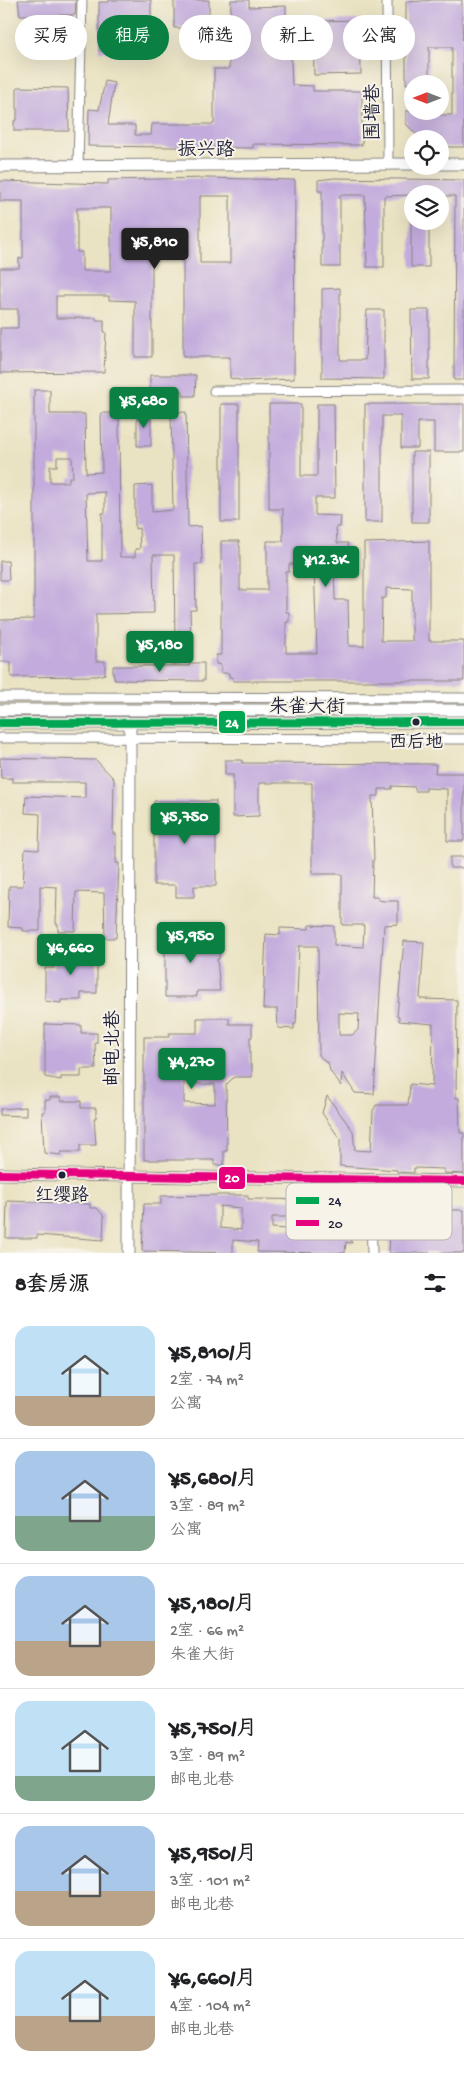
<!DOCTYPE html>
<html lang="zh">
<head>
<meta charset="utf-8">
<style>
	:root { --surface:#fff; --page:#f6f6f6; --text:#202124; --muted:#757577; --line:#e0e0e0; --accent:#0b8043 }
	body { margin:0; font-family:"Gochi Hand","LXGW WenKai TC",sans-serif; background:var(--page); color:var(--text); height:100vh; display:flex; flex-direction:column; font-size:19px; white-space:nowrap }
	* { box-sizing:border-box; margin:0 }
	p { font-size:16px; color:var(--muted) }
	.icon { flex:none; width:28px; height:28px; fill:none; stroke:currentColor; stroke-width:2; stroke-linecap:round; stroke-linejoin:round }
	.map { position:relative; height:1253px; overflow:hidden }
	.sheet { display:flex; flex-direction:column; background:var(--surface); flex:1 }
	.sheet>* { flex:none }
	.top-card { position:absolute; left:15px; top:15px; width:435px; height:45px; display:flex; gap:10px }
	.needle { width:32px; rotate:270deg }
	.buttons { position:absolute; left:404px; top:75px; display:grid; gap:10px }
	.buttons a { display:grid; place-items:center; width:45px; height:45px; border-radius:50%; background:var(--surface); box-shadow:0 5px 20px #0002; font-size:25px }
	.price { position:absolute; translate:-50% -42px; padding:0 11px; border-radius:5px; background:var(--accent); color:#fff; font-size:16px; line-height:32px; filter:drop-shadow(0 1px 2px #0008) }
	.price::after { content:''; position:absolute; left:50%; top:30px; width:15px; height:11px; margin-left:-8px; background:inherit; clip-path:polygon(0 0,100% 0,50% 100%) }
	.price.selected { background:#222; color:#fff }
	ul { padding:0; list-style:none }
	li { display:flex; align-items:center; gap:15px; height:125px; padding:0 15px }
	li+li { border-top:1px solid var(--line) }
	li span { display:grid; place-items:center; flex:none; width:140px; height:100px; border-radius:15px; color:#555 }
	li>.icon { margin-inline-start:auto }
	span .icon { width:60px; height:60px; fill:#fffc; stroke-width:1 }
	li b { font-size:21px }
	h2 { display:flex; justify-content:space-between; align-items:center; height:60px; padding:0 15px; font-size:21px }
	.pill { padding:0 18px; border-radius:22px; background:var(--surface); box-shadow:0 5px 20px #0002; font-size:18px; line-height:45px }
	.pill.selected { background:var(--accent); color:#fff }
	.map>svg:first-child { display:block }
	.building { fill:#c3acdd; fill-rule:evenodd }
	.lines { fill:none; stroke-linecap:round; stroke-linejoin:round }
	.street-casing { stroke:#86827f; stroke-width:11 }
	.secondary-casing { stroke:#86827f; stroke-width:13 }
	.street { stroke:#fff; stroke-width:9 }
	.secondary { stroke:#fff; stroke-width:11 }
	.bus-1-casing { stroke:#f7f3e8; stroke-width:11 }
	.bus-2-casing { stroke:#f7f3e8; stroke-width:11 }
	.bus-1 { stroke:#00a651; stroke-width:8 }
	.bus-2 { stroke:#e5007d; stroke-width:8 }
	.bus-dot { fill:#22223b; stroke:#f7f3e8; stroke-width:2 }
	.labels { text-anchor:middle; stroke-width:4; stroke-linejoin:round; paint-order:stroke }
	.bus-label { font-size:18px; fill:#22223b; stroke:#f7f3e8 }
	.street-label { font-size:19px; fill:#22223b; stroke:#f7f3e8 }
	.key { fill:#f7f3e8; stroke:#b7b4b4; stroke-width:1 }
	.key-label { font-size:14px; fill:#22223b }
	.line-badge { stroke:#f7f3e8; stroke-width:2 }
	.badge-label { font-size:14px; text-anchor:middle; font-weight:bold; fill:#fff }
</style>
</head>
<body>
<div class="map">
<svg width="464" height="1253" viewBox="0 0 464 1253">
	<rect width="100%" height="100%" fill="#f7f3e8"/>
	<filter id="ink" filterUnits="userSpaceOnUse"><feTurbulence type="fractalNoise" baseFrequency=".02" numOctaves="2"/><feDisplacementMap in="SourceGraphic" scale="10" xChannelSelector="R" yChannelSelector="G"/><feConvolveMatrix kernelMatrix="1 2 1 2 8 2 1 2 1" color-interpolation-filters="sRGB"/></filter>
	<filter id="wash" filterUnits="userSpaceOnUse"><feTurbulence type="fractalNoise" baseFrequency=".0096" numOctaves="4" result="noise"/><feDisplacementMap in="SourceGraphic" scale="20" xChannelSelector="R" yChannelSelector="G"/><feGaussianBlur stdDeviation="1.12" result="paint"/><feColorMatrix in="noise" values="0 0 0 0 0 0 0 0 0 0 0 0 0 0 0 0 0 1.4 0 .05"/><feComposite in="paint" operator="in"/></filter>
	<g filter="url(#wash)">
		<rect width="100%" height="100%" fill="#eae3c3"/>
		<g id="blocks">
			<!-- building -->
			<path class="building" d="M18,0H76L75,15H50V20H38V15H20Z
				M109,0H151V46H137V48H126V51H115V53L99,51V2H109Z
				M174,0H209V27H211L209,57L191,53L189,28H174Z
				M231,0H249V7L286,6V19H289L292,85L313,86V91H362V145L253,144V148L88,146L89,109L99,110L105,81L114,83L108,125H135V135H151L152,124H214V69H229Z
				M435,0H462L464,147H440V139H421L406,124V111H429V115H452V47H429V84H406V2Z
				M360,20L361,74L314,75L313,21Z
				M17,87L68,88L69,131H14V121L17,120Z
				M207,178L295,180L294,379L243,381L230,378V357H183V251H152V357H135V301L109,300V296H56V318H96V320H104V332H106L104,372L0,373V328H18V309H0V268H19V258H23V201H0V181L108,184V180ZM200,196H230V263H200ZM77,208H111V271H82V252H77Z
				M334,178L464,180V380H454L455,196H440V194L384,196V267H367L365,195H340V267H322V191H318V180Z
				M411,221H429V267H411Z
				M340,288V360H365L367,310H384V379L322,378V289Z
				M411,310H429V379H412Z
				M150,375H196L195,396H183V391L150,390Z
				M34,390H50V414H85L86,473L102,472L101,413H119L120,557H135V549H140L139,528L135,529V486L152,485V512L173,510L171,413L186,412L188,527L201,526L202,564H195L196,610H190L191,642L175,643L174,555H153L154,613L96,614V661H105V674L97,676L11,677V662H0V620L34,619ZM57,457H72L73,477H69V482H50V466H57ZM105,492V513H102V561H88L86,493Z
				M221,404H239V522H221Z
				M269,404H301V476H317V404H334L335,498H315V515L341,516L340,527H336L337,543H348V557L334,558V561L335,600H348L349,646H364V543L429,541V641H464V681H233V677H229V673H221V665L216,664V655H221V541H239V546H240V590H267V541H283V509H269ZM289,564H314L317,653H286V622H289V612H286V572H289ZM386,588L412,589V641H381L382,598H386Z
				M365,404H464V452H434V422H418V448H401V416H382V522H365Z
				M137,412H151V446H137Z
				M412,452H429V522H412Z
				M0,561H8L9,580H0Z
				M190,663H204V681L115,680L113,674V666H189Z
				M0,758L96,760L114,779L113,834H116V863H119L116,938H105L104,893L76,892L75,931H58V924H56L57,887L40,886V931H23V928L8,927L9,886H23L25,849L39,850L40,814L25,813L26,796L85,798V782H12V778H1Z
				M225,760H242V763L436,764L435,773H464V841H447V789L426,788V791H415V787L392,786V789H379V796H372L374,860H373L372,897H378V900L384,901H398V924L384,925L374,1094L355,1093L342,1073L341,1086L330,1071L328,1062H325L319,1055L318,946H299L296,1024H294V1029L278,1028L277,1009H263L266,934L280,935V928L309,929V925L334,926V945L363,947L364,925H342V874H312V783H259V816L233,817V775H225ZM339,1013L359,1014L358,1030L352,1035H339Z
				M154,801H216V886H194V897H176V885H154Z
				M450,857H464V868H450Z
				M165,932H193L197,933V938H220L219,959H217L220,991H197V996L193,997H165Z
				M404,941L424,942L420,999L457,1000L456,1098H459L460,1133H464V1174L444,1173V1169L414,1168V1173L397,1172V1170L340,1166V1139L322,1113L327,1096L353,1131L355,1150L371,1151L373,1111L376,1105H408L410,1084L432,1086L433,1024L399,1021V1016H397Z
				M55,949H82V957H97V993H81V1000H61V1003L45,1001V968H54Z
				M197,1018H229V1024H252V1037H250V1065H252V1077H234L226,1085L227,1151H224V1165H214V1160H144V1037H169V1033H197ZM184,1076L198,1084H215V1104L184,1103Z
				M45,1024L81,1025V1033H97V1043H95L96,1069H81V1077H61V1080L45,1077Z
				M50,1097H61V1101H81V1108H96V1118H94L96,1145H80V1152H61V1155L44,1153L42,1112H45V1100H50Z
				M26,1107V1116L0,1115V1109Z
				M220,1195H248V1199L344,1200V1217H272V1228L347,1233L352,1243L346,1242L345,1253L257,1252L258,1242L233,1240V1253L142,1251L144,1204H161V1196ZM220,1206L241,1208V1230L220,1228Z
				M7,1201L90,1204V1208H97L104,1216L103,1240L37,1235V1238H6Z
				M391,1210H464V1253H389Z"/>
		</g>
	</g>
	<g filter="url(#ink)">
		<use href="#blocks" fill-opacity="0" stroke="#86827f" stroke-width="1"/>
		<g class="lines">
			<defs>
				<path id="street" d="M387,0L388,164
					M78,166L82,0
					M214,391L464,390
					M0,697L464,698
					M0,738L464,739
					M371,1214L372,1253"/>
				<path id="secondary" d="M440,164H464
					M0,166L412,164
					M0,710H464
					M0,723L464,722
					M0,1174L464,1181
					M129,1253L130,723"/>
			</defs>
			<!-- street casing -->
			<use href="#street" class="street-casing"/>
			<!-- secondary casing -->
			<use href="#secondary" class="secondary-casing"/>
			<!-- street -->
			<use href="#street" class="street"/>
			<!-- secondary -->
			<use href="#secondary" class="secondary"/>
			<defs>
				<path id="bus-1" d="M0,723L464,722"/>
				<path id="bus-2" d="M0,1174L464,1181"/>
			</defs>
			<!-- bus-1 casing -->
			<use href="#bus-1" class="bus-1-casing"/>
			<!-- bus-2 casing -->
			<use href="#bus-2" class="bus-2-casing"/>
			<!-- bus-1 -->
			<use href="#bus-1" class="bus-1"/>
			<!-- bus-2 -->
			<use href="#bus-2" class="bus-2"/>
		</g>
	</g>
	<!-- markers -->
	<g class="bus-dot">
		<circle cx="416" cy="722" r="4.5"/>
		<circle cx="62" cy="1175" r="4.5"/>
	</g>
	<g class="labels">
		<!-- bus labels -->
		<g class="bus-label">
			<text x="416" y="747">西后地</text>
			<text x="62" y="1200">红缨路</text>
		</g>
		<!-- street labels -->
		<g class="street-label">
			<text transform="translate(371 112) rotate(-90)" y="7">围墙巷</text>
			<text x="206" y="155">振兴路</text>
			<text x="307" y="712">朱雀大街</text>
			<text transform="translate(111 1048) rotate(-90)" y="7">邮电北巷</text>
		</g>
	</g>
	<!-- legend -->
	<rect x="286" y="1183" width="166" height="57" rx="8" class="key"/>
	<rect x="296" y="1197" width="23" height="7" fill="#00a651"/>
	<rect x="296" y="1220" width="23" height="6" fill="#e5007d"/>
	<g class="key-label">
		<text x="328" y="1205">24</text>
		<text x="328" y="1228">20</text>
	</g>
	<g class="line-badge">
		<rect x="218" y="710" width="28" height="24" rx="5" fill="#00a651"/>
		<rect x="218" y="1166" width="28" height="24" rx="5" fill="#e5007d"/>
	</g>
	<g class="badge-label">
		<text x="232" y="727">24</text>
		<text x="232" y="1182">20</text>
	</g>
</svg>
<div class="buttons">
<a><svg class="needle" viewBox="-14 -14 28 28"><path d="M0-13l5 13h-10z" fill="#e53935"/><path d="M0 13l5-13h-10z" fill="#757577"/></svg></a>
<a><svg class="icon" aria-label="locate" viewBox="0 0 24 24"><circle cx="12" cy="12" r="6"/><path d="M12 2v4M12 18v4M2 12h4M18 12h4"/></svg></a>
<a><svg class="icon" aria-label="layers" viewBox="0 0 24 24"><path d="M12 4l9 5-9 5-9-5zM3 14l9 5 9-5"/></svg></a>
</div>
<b class="price selected" style="left:155px;top:270px">¥5,810</b>
<b class="price" style="left:144px;top:429px">¥5,680</b>
<b class="price" style="left:326px;top:588px">¥12.3K</b>
<b class="price" style="left:160px;top:673px">¥5,180</b>
<b class="price" style="left:185px;top:845px">¥5,750</b>
<b class="price" style="left:191px;top:964px">¥5,950</b>
<b class="price" style="left:71px;top:976px">¥6,660</b>
<b class="price" style="left:192px;top:1090px">¥4,270</b>
<div class="top-card">
<a class="pill">买房</a>
<a class="pill selected">租房</a>
<a class="pill">筛选</a>
<a class="pill">新上</a>
<a class="pill">公寓</a>
</div>
</div>
<section class="sheet">
<h2>8套房源<svg class="icon" aria-label="filters" viewBox="0 0 24 24"><path d="M4 7h16M4 17h16"/><circle cx="9" cy="7" r="2"/><circle cx="15" cy="17" r="2"/></svg></h2>
<ul>
<li><span style="background:linear-gradient(#bfe0f5 70%,#b9a48a 0)"><svg class="icon" aria-label="home" viewBox="0 0 24 24"><path d="M3 11l9-7 9 7M6 9v11h12V9"/></svg></span><div><b>¥5,810/月</b><p>2室 · 74 m²</p><p>公寓</p></div></li>
<li><span style="background:linear-gradient(#a9c7e8 65%,#7fa58c 0)"><svg class="icon" aria-label="home" viewBox="0 0 24 24"><path d="M3 11l9-7 9 7M6 9v11h12V9"/></svg></span><div><b>¥5,680/月</b><p>3室 · 89 m²</p><p>公寓</p></div></li>
<li><span style="background:linear-gradient(#a9c7e8 65%,#b9a48a 0)"><svg class="icon" aria-label="home" viewBox="0 0 24 24"><path d="M3 11l9-7 9 7M6 9v11h12V9"/></svg></span><div><b>¥5,180/月</b><p>2室 · 66 m²</p><p>朱雀大街</p></div></li>
<li><span style="background:linear-gradient(#bfe0f5 75%,#7fa58c 0)"><svg class="icon" aria-label="home" viewBox="0 0 24 24"><path d="M3 11l9-7 9 7M6 9v11h12V9"/></svg></span><div><b>¥5,750/月</b><p>3室 · 89 m²</p><p>邮电北巷</p></div></li>
<li><span style="background:linear-gradient(#a9c7e8 65%,#b9a48a 0)"><svg class="icon" aria-label="home" viewBox="0 0 24 24"><path d="M3 11l9-7 9 7M6 9v11h12V9"/></svg></span><div><b>¥5,950/月</b><p>3室 · 101 m²</p><p>邮电北巷</p></div></li>
<li><span style="background:linear-gradient(#bfe0f5 65%,#b9a48a 0)"><svg class="icon" aria-label="home" viewBox="0 0 24 24"><path d="M3 11l9-7 9 7M6 9v11h12V9"/></svg></span><div><b>¥6,660/月</b><p>4室 · 104 m²</p><p>邮电北巷</p></div></li>
</ul>
</section>
</body>
</html>
